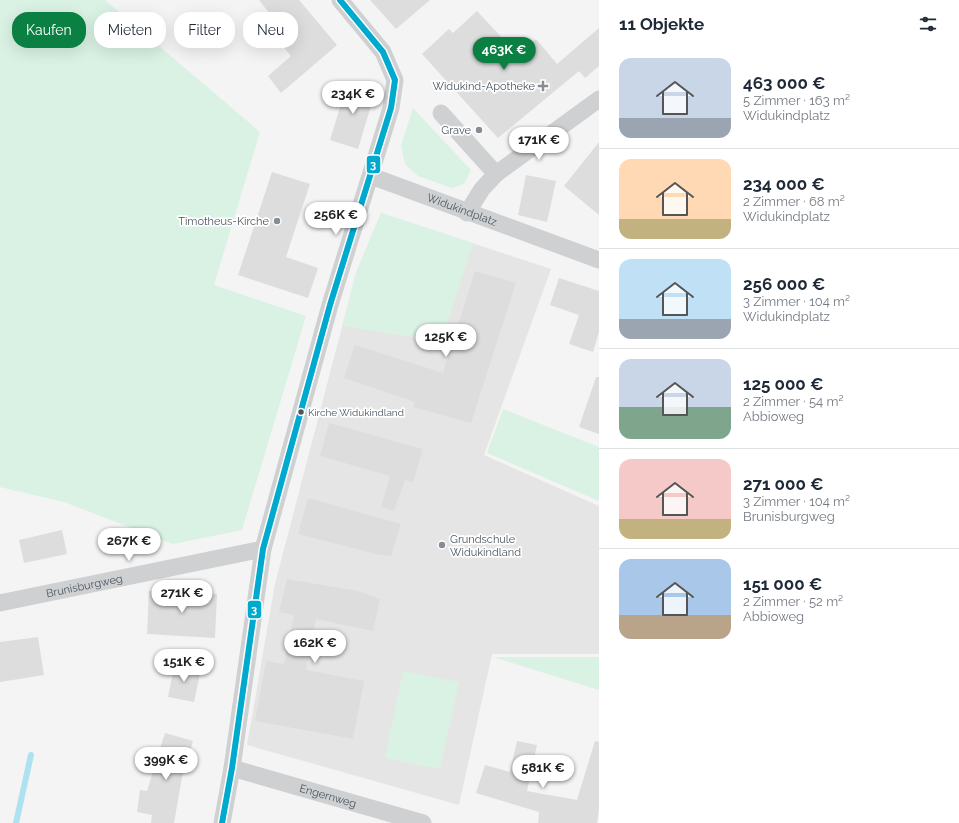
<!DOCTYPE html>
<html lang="de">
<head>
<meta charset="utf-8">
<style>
	:root { --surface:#fff; --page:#f6f6f7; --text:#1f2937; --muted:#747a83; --line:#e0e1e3; --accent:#0b8043 }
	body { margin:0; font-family:Raleway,sans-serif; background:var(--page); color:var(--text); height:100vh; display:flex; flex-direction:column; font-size:15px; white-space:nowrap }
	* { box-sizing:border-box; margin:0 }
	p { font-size:13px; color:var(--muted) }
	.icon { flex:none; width:22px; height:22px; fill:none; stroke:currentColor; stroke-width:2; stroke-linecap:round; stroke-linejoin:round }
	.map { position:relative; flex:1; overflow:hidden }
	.drawer { display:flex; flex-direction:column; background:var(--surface); width:360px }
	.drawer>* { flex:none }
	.guide { position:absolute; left:12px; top:12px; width:380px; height:36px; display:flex; gap:8px }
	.price { position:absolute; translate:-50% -34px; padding:0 9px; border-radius:14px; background:#fff; color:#222; font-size:13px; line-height:26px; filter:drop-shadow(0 1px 2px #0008) }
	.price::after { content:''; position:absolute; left:50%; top:24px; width:12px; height:9px; margin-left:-6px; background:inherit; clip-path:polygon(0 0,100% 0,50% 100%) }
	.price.selected { background:var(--accent); color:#fff }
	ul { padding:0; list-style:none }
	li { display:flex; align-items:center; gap:12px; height:100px; padding:0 20px }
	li+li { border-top:1px solid var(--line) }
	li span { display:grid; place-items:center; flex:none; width:112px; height:80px; border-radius:12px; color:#555 }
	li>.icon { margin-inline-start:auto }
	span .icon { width:48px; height:48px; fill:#fffc; stroke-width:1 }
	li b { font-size:17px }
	h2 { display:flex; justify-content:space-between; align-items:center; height:48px; padding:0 20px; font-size:17px }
	.pill { padding:0 14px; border-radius:16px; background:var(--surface); box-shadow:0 4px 16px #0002; font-size:14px; line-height:36px }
	.pill.selected { background:var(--accent); color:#fff }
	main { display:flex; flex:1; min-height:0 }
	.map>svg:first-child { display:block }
	.education { fill:#e6e5e6 }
	.green { fill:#d9f2e3 }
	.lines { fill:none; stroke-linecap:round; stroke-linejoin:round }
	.stream { stroke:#aee2f0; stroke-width:6 }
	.building { fill:#ddddde }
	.minor { stroke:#ced0d2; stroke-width:17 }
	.bus-1-casing { stroke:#fff; stroke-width:9 }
	.bus-1 { stroke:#00a9ce; stroke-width:6 }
	.poi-dot { fill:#868d94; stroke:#fff; stroke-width:1.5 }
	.bus-dot { fill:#4a5661; stroke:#fff; stroke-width:1.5 }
	.labels { text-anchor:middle; stroke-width:3.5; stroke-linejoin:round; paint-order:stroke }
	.bus-label { font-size:10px; fill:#4a5661; stroke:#fff; text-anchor:start }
	.poi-label { font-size:11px; fill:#4a5661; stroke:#fff; text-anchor:end }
	.street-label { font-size:11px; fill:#4a5661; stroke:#fff }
	.line-badge { stroke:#fff; stroke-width:1.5 }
	.badge-label { font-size:11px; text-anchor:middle; font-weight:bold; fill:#fff }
</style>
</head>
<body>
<main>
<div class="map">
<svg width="599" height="823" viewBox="0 0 599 823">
	<rect width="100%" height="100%" fill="#f4f4f4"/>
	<!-- education -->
	<path class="education" d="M381,213L551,269L484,455L599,506V654H492L459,805L247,745L275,584L356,273Z"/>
	<!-- green -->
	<path class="green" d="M0,0H105L260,132L214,285L306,316L242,530L173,544L64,502L0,487Z
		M413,108L471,170L464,184L452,188L418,176L405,164L401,146Z
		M381,213L473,243L447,324H423L413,337L343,326L356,273Z
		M503,409L599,447V501L487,453Z
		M493,657H599V690Z
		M403,671L459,682L440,769L385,758Z"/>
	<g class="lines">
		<!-- stream -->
		<path class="stream" d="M16,823L31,755"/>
	</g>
	<!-- building -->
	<path class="building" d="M259,0H299L337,45L281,93L268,76L291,56L276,38L284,32Z
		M370,0H430L396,29Z
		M477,11L517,54L536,39L557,64L599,28V66L585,78L579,71L498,138L422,54L449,29L453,33Z
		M348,81L376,89L358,149L330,140Z
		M599,142V215L564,186Z
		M272,172L310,184L286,257L318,268L308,298L238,275Z
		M526,175L556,181L547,222L518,215Z
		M475,271L516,283L471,423L413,407L415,402L344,378L355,345L443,373Z
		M559,278L599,291V332L593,352L569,344L579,315L550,305Z
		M596,377H599V434L579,427Z
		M329,423L423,449L413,482L405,480L394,511L381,507L390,476L320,456Z
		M308,498L401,524L391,556L380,555L298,534Z
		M62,530L67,554L24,563L19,540Z
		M287,579L358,591L380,599L373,631L316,619L306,670L364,681L353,739L255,721L266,661L284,664L294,615L279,612Z
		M149,591L217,594L215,638L147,634Z
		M38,637L44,675L0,682V642Z
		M175,663L201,669L194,702L168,697Z
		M165,733L193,741L182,777L174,823H151L152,815L137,812L140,790L147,791Z
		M517,741L537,745L527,791L577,800L595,741L599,742V809L597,823H538L539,812L476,793L485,765L510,772Z"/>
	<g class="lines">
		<!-- minor -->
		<g class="minor">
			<path d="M441,113L496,174"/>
			<path id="s1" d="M371,176L599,260"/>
			<path d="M467,213L482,189L496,174L599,99"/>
			<path id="s2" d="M0,603L263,549"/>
			<path id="s3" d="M232,768L423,823"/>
			<path d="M222,823L232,768L263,549L330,305L391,108L395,80L383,52L340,0"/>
		</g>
		<defs>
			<path id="bus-1" d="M222,823L232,768L263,549L330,305L391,108L395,80L383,52L340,0"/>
		</defs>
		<!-- bus-1 casing -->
		<use href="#bus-1" class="bus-1-casing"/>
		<!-- bus-1 -->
		<use href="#bus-1" class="bus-1"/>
	</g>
	<!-- markers -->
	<g class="poi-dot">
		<path d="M541 80h4v4h4v4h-4v4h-4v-4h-4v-4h4z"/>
		<circle cx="479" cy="130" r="4"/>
		<circle cx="277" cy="221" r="4"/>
		<circle cx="442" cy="545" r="4"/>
	</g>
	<circle class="bus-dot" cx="301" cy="412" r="3.5"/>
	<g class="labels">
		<!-- bus labels -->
		<g class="bus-label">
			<text x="308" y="416">Kirche Widukindland</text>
		</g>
		<!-- poi labels -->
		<g class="poi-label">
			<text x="535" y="90">Widukind-Apotheke</text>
			<text x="471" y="134">Grave</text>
			<text x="269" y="225">Timotheus-Kirche</text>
			<text x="450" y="543" text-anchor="start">Grundschule<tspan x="450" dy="13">Widukindland</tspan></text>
		</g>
		<!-- street labels -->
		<g class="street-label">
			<text dy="4" stroke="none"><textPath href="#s1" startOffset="97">Widukindplatz</textPath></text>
			<text dy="4" stroke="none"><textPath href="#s2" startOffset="86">Brunisburgweg</textPath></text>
			<text dy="4" stroke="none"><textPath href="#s3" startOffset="100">Engernweg</textPath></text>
		</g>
	</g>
	<g class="line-badge">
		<rect x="366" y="155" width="15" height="19" rx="4" fill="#00a9ce"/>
		<rect x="247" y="600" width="15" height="19" rx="4" fill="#00a9ce"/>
	</g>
	<g class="badge-label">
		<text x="373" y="169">3</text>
		<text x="254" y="614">3</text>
	</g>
</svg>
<b class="price selected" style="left:504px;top:71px">463K €</b>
<b class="price" style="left:353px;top:115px">234K €</b>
<b class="price" style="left:539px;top:161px">171K €</b>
<b class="price" style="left:336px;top:236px">256K €</b>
<b class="price" style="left:446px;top:358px">125K €</b>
<b class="price" style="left:129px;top:562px">267K €</b>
<b class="price" style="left:182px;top:614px">271K €</b>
<b class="price" style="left:315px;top:664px">162K €</b>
<b class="price" style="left:184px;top:683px">151K €</b>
<b class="price" style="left:166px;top:781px">399K €</b>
<b class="price" style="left:543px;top:789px">581K €</b>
<div class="guide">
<a class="pill selected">Kaufen</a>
<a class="pill">Mieten</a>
<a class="pill">Filter</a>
<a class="pill">Neu</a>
</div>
</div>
<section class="drawer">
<h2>11 Objekte<svg class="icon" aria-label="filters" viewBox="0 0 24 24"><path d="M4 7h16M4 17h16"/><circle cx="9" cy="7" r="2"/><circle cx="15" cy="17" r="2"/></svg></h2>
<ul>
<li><span style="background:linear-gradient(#c9d6e8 75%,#9aa5b1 0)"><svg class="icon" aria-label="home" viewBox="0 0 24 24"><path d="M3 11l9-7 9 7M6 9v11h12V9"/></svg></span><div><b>463 000 €</b><p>5 Zimmer · 163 m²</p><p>Widukindplatz</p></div></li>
<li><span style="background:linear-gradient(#ffd9b3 75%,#c2b280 0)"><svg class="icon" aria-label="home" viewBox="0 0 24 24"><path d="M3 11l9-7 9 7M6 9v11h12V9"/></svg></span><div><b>234 000 €</b><p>2 Zimmer · 68 m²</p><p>Widukindplatz</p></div></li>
<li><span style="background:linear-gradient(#bfe0f5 75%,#9aa5b1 0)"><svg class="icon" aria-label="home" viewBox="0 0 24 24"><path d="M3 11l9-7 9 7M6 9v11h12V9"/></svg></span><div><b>256 000 €</b><p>3 Zimmer · 104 m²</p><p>Widukindplatz</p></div></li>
<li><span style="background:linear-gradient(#c9d6e8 60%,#7fa58c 0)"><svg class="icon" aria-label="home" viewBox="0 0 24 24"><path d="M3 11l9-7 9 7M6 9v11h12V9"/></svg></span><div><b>125 000 €</b><p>2 Zimmer · 54 m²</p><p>Abbioweg</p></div></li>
<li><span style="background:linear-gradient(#f6c9c9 75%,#c2b280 0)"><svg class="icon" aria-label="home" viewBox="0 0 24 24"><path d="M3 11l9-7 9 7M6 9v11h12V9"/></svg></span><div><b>271 000 €</b><p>3 Zimmer · 104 m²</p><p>Brunisburgweg</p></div></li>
<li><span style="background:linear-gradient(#a9c7e8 70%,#b9a48a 0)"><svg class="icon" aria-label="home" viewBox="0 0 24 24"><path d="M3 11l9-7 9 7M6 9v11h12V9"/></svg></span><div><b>151 000 €</b><p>2 Zimmer · 52 m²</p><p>Abbioweg</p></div></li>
</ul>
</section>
</main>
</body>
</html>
